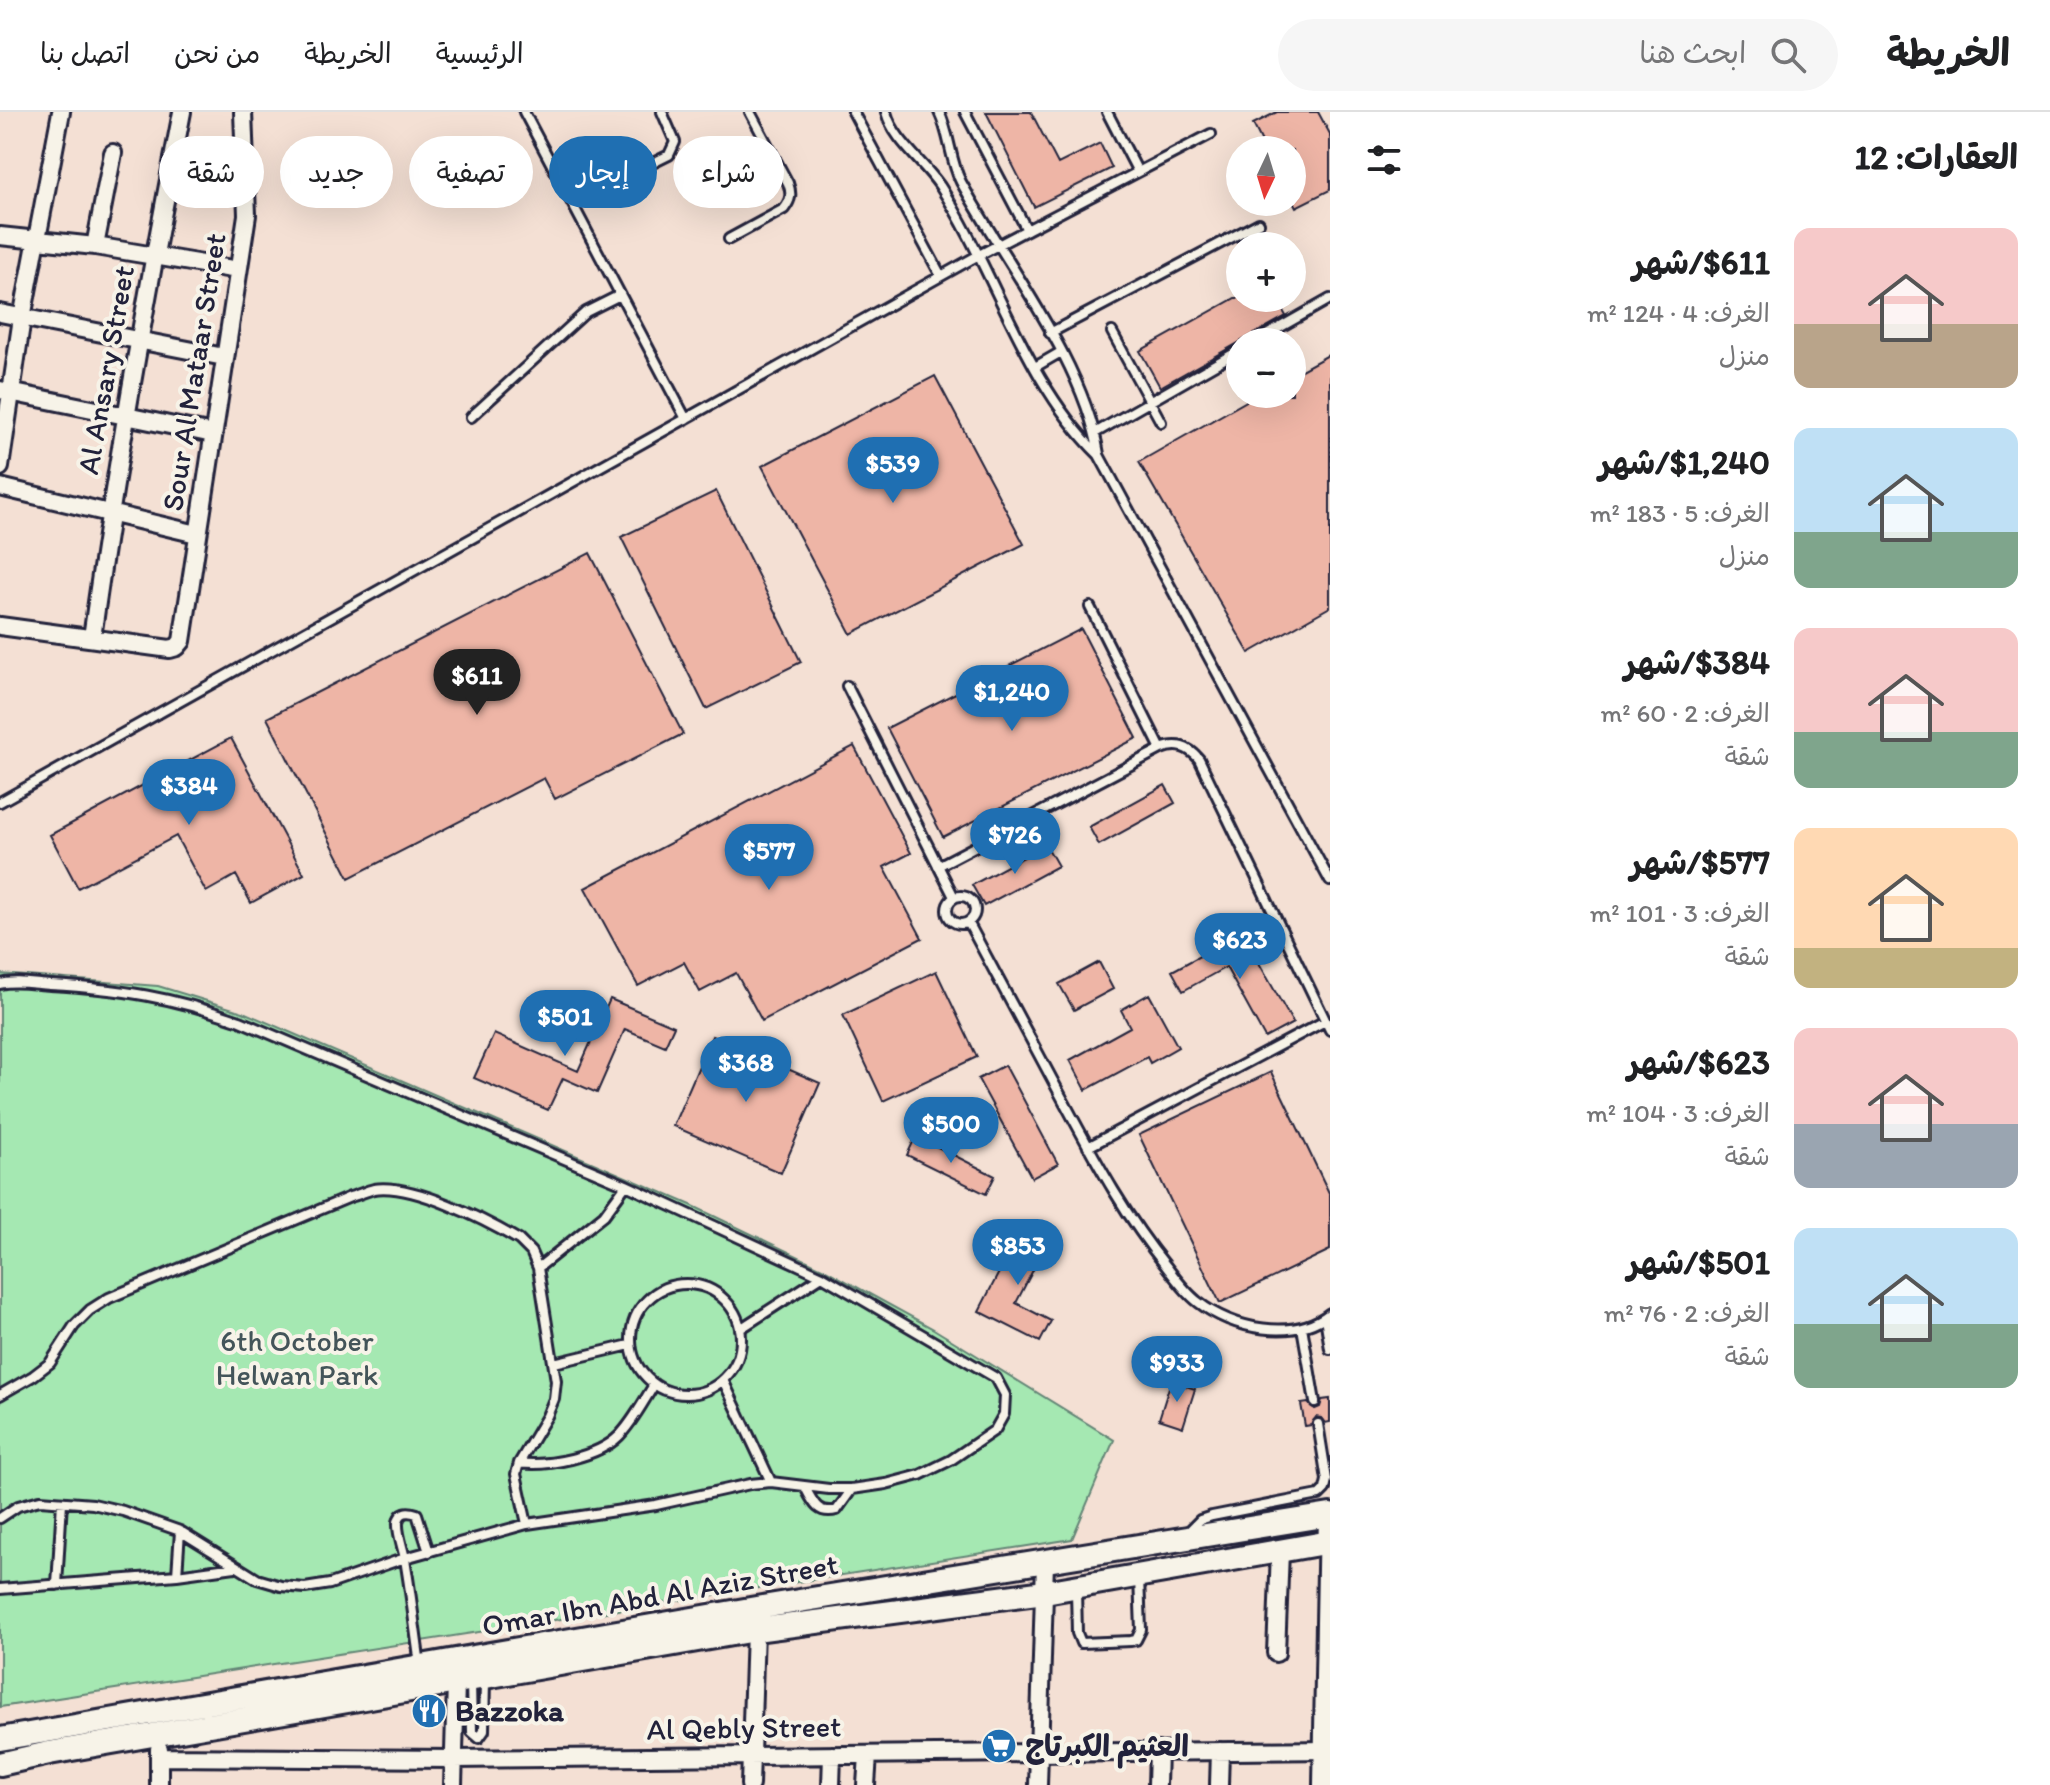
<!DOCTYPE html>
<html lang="ar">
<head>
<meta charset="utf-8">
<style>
	:root { --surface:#fff; --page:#f6f6f6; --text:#202124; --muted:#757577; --line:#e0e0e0; --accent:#1f6fb2 }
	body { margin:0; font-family:Itim,"Playpen Sans Arabic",sans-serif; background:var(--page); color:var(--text); direction:rtl; height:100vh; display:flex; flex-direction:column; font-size:30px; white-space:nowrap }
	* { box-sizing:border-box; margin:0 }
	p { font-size:26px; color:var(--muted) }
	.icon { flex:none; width:44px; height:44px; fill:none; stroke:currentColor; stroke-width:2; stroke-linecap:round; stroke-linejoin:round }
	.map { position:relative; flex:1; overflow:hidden; direction:ltr }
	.side { display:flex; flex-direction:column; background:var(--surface); width:720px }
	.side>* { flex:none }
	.hud { position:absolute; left:24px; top:24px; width:760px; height:72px; direction:rtl; display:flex; gap:16px }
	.needle { width:52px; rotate:184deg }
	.tools { position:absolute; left:1226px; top:24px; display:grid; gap:16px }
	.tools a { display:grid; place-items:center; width:80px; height:80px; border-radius:50%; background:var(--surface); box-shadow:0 8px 32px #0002; font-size:40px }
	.price { position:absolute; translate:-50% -68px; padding:0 18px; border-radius:28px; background:var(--accent); color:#fff; font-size:26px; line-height:52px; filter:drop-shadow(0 2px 4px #0008) }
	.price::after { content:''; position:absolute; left:50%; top:48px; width:24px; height:18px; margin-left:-12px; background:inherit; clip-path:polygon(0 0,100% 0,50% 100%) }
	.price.current { background:#222; color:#fff }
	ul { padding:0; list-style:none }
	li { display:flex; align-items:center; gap:24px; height:200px; padding:0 32px }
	li span { display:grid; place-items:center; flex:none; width:224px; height:160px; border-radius:16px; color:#555 }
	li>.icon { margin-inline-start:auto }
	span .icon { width:96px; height:96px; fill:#fffc; stroke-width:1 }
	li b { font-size:34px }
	h2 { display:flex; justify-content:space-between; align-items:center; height:96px; padding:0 32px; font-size:34px }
	.chip { padding:0 28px; border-radius:36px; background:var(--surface); box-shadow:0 8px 32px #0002; font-size:28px; line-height:72px }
	.chip.current { background:var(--accent); color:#fff }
	header { display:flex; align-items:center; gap:48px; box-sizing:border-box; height:112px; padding:0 40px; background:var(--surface); border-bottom:2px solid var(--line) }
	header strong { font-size:38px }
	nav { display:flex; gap:44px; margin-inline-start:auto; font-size:28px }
	.search { width:560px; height:72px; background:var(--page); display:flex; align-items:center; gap:20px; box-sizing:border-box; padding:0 28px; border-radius:44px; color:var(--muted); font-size:30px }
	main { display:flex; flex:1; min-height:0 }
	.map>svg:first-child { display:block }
	.green { fill:#a5e8b2; stroke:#648576; stroke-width:2 }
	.building { fill:#eeb5a6; stroke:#22223b; stroke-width:2 }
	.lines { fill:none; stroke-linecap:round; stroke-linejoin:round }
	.service-casing { stroke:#22223b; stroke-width:14 }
	.minor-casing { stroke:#22223b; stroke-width:22 }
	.tertiary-casing { stroke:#22223b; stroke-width:26 }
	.secondary-casing { stroke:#22223b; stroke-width:28 }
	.service { stroke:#f7f3e8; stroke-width:8 }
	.minor { stroke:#f7f3e8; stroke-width:16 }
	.tertiary { stroke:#f7f3e8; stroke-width:20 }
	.secondary { stroke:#f7f3e8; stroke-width:22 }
	.labels { text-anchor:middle; stroke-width:8; stroke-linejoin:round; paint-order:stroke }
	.street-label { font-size:30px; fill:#22223b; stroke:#f7f3e8 }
	.park-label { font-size:30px; fill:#435459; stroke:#f7f3e8 }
	.poi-label { font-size:30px; font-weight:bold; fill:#22223b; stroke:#f7f3e8; text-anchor:start }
</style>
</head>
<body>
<header>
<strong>الخريطة</strong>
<div class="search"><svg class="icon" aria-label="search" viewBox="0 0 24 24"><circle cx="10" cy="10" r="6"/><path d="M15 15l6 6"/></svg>ابحث هنا</div>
<nav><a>الرئيسية</a><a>الخريطة</a><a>من نحن</a><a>اتصل بنا</a></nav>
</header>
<main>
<section class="side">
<h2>العقارات: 12<svg class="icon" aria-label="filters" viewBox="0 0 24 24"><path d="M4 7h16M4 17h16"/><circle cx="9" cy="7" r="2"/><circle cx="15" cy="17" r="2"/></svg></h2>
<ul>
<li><span style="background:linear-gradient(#f6c9c9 60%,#b9a48a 0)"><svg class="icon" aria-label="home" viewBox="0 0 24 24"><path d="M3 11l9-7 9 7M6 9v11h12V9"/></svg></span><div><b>$611/شهر</b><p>الغرف: 4 · 124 m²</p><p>منزل</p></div></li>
<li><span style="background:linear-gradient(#bfe0f5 65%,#7fa58c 0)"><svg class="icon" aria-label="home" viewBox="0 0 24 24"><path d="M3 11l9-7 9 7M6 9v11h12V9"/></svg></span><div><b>$1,240/شهر</b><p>الغرف: 5 · 183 m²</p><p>منزل</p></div></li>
<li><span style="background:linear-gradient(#f6c9c9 65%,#7fa58c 0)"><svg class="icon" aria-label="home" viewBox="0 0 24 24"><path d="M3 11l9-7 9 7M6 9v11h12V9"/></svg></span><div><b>$384/شهر</b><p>الغرف: 2 · 60 m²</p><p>شقة</p></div></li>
<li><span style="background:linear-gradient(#ffd9b3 75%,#c2b280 0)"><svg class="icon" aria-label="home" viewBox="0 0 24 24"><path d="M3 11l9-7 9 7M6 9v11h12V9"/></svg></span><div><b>$577/شهر</b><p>الغرف: 3 · 101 m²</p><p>شقة</p></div></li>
<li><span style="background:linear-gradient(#f6c9c9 60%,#9aa5b1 0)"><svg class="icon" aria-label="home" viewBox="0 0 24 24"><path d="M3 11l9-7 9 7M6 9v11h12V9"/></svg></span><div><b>$623/شهر</b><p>الغرف: 3 · 104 m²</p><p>شقة</p></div></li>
<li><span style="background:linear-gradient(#bfe0f5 60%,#7fa58c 0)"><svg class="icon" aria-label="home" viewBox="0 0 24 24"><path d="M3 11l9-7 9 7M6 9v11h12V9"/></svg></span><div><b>$501/شهر</b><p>الغرف: 2 · 76 m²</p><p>شقة</p></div></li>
</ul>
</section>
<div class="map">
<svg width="1330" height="1673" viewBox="0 0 1330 1673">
	<rect width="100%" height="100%" fill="#f4e0d4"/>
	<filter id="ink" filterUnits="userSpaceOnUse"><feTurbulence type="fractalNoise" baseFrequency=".0125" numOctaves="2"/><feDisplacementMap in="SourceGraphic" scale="16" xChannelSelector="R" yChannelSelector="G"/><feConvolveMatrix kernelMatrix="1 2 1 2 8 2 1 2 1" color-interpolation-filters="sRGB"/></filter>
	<g filter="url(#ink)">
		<!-- green -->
		<path class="green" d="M0,862L158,874L243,900L691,1093L822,1156L932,1216L1114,1328L1072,1427L0,1595Z"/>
		<!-- building -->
		<path class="building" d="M986,0H1031L1058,52L1100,31L1112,56L1034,95Z
			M1277,0H1318L1330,22V78L1296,95L1292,87V38H1266L1253,12Z
			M1235,186H1276L1286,204L1160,275L1140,239Z
			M1330,242V495L1249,541L1139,350L1259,282H1292V263Z
			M935,264L1024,432L851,522L762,354Z
			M716,379L801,550L706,597L621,425Z
			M590,441L683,622L555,687L544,666L349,766L267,606Z
			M1081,517L1137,626L943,725L887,616Z
			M231,626L304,762L251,791L236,763L206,780L176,724L78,776L50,723Z
			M854,634L911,741L884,755L922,826L762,909L736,861L700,880L684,850L638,874L585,776Z
			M1165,673L1175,691L1099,733L1089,715Z
			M1046,733L1058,754L984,794L972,773Z
			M1242,821L1293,911L1265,926L1226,855L1183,879L1172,859Z
			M1099,850L1113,877L1074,898L1059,872Z
			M936,859L977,945L883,989L843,903Z
			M1149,882L1178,935L1150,951L1147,945L1086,978L1070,948L1130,915L1121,898Z
			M610,887L674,914L665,934L625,917L597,981L563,966L548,998L474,966L494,922L578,959Z
			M712,924L820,971L781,1061L673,1014Z
			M1005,953L1058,1052L1032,1066L978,967Z
			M1271,960L1330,1083V1138L1220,1191L1139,1023Z
			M916,1024L995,1064L986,1082L907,1043Z
			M1023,1114L1049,1127L1016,1191L1051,1209L1040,1230L979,1199Z
			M1171,1269L1195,1277L1183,1315L1159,1307Z
			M1330,1287V1310L1325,1311L1321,1306L1316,1305L1311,1313L1305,1314L1301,1292L1308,1291L1315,1297L1320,1295L1322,1288Z"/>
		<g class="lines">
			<defs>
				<path id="service" d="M524,0L686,307
					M853,0L941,164
					M886,0C894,29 923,49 940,74C996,161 1024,269 1099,343L1330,769
					M939,0C950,22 950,49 961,70C1007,154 1083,248 1099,342
					M965,0L1027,118
					M1107,0L1138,60
					M572,91L669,43L675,30L662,0
					M729,127L784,97C791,88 792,82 788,71L750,0
					M1112,220L1161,310
					M1050,221L1259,111
					M1254,230L1330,187
					M1035,255L1061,240
					M471,305L586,200L620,183
					M1095,321L1240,238
					M1090,495L1161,637
					M847,574L954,785
					M0,690L977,144L1211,22
					M938,754L1161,637C1177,631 1188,634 1199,647L1330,918
					M947 798a14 14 0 1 1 28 0a14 14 0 1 1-28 0Z
					M968,810C1001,873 1035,936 1069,999C1098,1053 1127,1106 1166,1154C1176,1167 1185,1180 1198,1190C1232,1217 1294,1230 1330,1201
					M0,872C15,868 34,872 50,873C122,877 171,885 240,909L626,1073L822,1164L996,1266L1005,1283L1004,1302L995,1318L951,1348L920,1363L886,1372L852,1377H829L771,1370L750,1372L656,1393L527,1412L405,1446L330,1472L305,1476L281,1474L257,1467L180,1419L123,1399L93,1392L40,1388L18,1394L0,1406
					M1088,1035L1325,909
					M538,1156L604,1103L626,1073
					M631 1227a55 55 0 1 1 110 0a55 55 0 1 1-110 0Z
					M1325,1205L1330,1237
					M1302,1215L1315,1290
					M740,1217L822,1164
					M554,1251L630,1233
					M723,1268L771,1370
					M0,1283L33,1264L50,1251L74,1214L90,1198L109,1186L350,1085C358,1083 366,1079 374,1077C413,1071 485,1108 519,1128L531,1140L538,1156L556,1269L554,1287L547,1304L519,1351L516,1362L527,1412
					M519,1351C547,1355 598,1345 619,1324C633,1310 643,1290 654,1273
					M805,1375C813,1391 818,1403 837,1398L852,1377
					M1187,1421L1200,1408L1212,1404L1319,1383L1325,1377L1327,1368L1318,1312
					M177,1463L180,1419
					M57,1473L62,1390
					M0,1477L177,1463L235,1455
					M1076,1478L1077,1521L1081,1531L1131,1529L1136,1528L1141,1518L1139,1465
					M420,1553C415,1518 411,1482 405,1447C403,1436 397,1421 398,1410C400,1399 408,1399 417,1402L429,1440
					M471,1569L472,1620L479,1626L484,1619L485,1567"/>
				<path id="minor" d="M0,124L95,134L238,158
					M95,134L113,41
					M0,201L224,245
					M0,278L213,322
					M0,355L22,206L61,0
					M0,375L197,422
					M0,514L170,537L177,535L182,529L247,103L243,0
					M92,526C116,350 148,175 182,0
					M1276,1541L1280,1439
					M159,1645L454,1647L1330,1638
					M159,1673V1637
					M453,1673L456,1571
					M750,1673L755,1518
					M831,1673L832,1643
					M866,1673L868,1643
					M1038,1673L1045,1450
					M1157,1673L1158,1639
					M1219,1673L1220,1639"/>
				<path id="tertiary" d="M1324,1673L1329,1403"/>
				<path id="secondary" d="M0,1627L756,1496L1330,1403
					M0,1652L49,1641L755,1518L1045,1480L1330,1430"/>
			</defs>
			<!-- service casing -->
			<use href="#service" class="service-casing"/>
			<!-- minor casing -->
			<use href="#minor" class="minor-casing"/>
			<!-- tertiary casing -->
			<use href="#tertiary" class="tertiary-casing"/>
			<!-- secondary casing -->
			<use href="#secondary" class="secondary-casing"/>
			<!-- service -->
			<use href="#service" class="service"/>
			<!-- minor -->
			<use href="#minor" class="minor"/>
			<!-- tertiary -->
			<use href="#tertiary" class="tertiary"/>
			<!-- secondary -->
			<use href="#secondary" class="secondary"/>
		</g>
	</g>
	<!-- icons -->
	<defs>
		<symbol id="restaurant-disc" viewBox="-11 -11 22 22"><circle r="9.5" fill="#1f6fb2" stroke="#f7f3e8"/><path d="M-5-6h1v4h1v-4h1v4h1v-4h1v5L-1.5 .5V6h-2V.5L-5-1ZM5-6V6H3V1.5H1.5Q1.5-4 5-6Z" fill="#fff"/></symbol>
		<symbol id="supermarket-disc" viewBox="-11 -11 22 22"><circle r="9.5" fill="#1f6fb2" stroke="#f7f3e8"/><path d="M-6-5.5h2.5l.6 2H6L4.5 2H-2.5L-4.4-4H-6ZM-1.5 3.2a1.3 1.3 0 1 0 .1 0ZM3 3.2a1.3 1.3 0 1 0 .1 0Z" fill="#fff"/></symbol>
	</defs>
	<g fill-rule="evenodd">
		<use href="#restaurant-disc" x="409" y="1579" width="40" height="40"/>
		<use href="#supermarket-disc" x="979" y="1614" width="40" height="40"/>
	</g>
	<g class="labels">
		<!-- street labels -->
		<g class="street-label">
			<text transform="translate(106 258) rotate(-80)" y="10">Al Ansary Street</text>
			<text transform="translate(194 260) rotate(-81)" y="10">Sour Al Mataar Street</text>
			<text transform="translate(660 1483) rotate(-10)" y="10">Omar Ibn Abd Al Aziz Street</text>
			<text transform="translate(744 1616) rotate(-1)" y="10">Al Qebly Street</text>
		</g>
		<!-- park labels -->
		<g class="park-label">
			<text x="297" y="1239">6th October<tspan x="297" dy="34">Helwan Park</tspan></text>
		</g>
		<!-- poi labels -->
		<g class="poi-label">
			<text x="455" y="1609">Bazzoka</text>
			<text x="1025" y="1644">العثيم الكبرتاج</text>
		</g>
	</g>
</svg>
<div class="tools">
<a><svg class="needle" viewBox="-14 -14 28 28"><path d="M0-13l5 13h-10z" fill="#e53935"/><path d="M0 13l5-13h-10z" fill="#757577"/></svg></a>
<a>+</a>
<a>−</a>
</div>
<b class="price" style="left:893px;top:393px">$539</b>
<b class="price current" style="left:477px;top:605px">$611</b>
<b class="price" style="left:1012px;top:621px">$1,240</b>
<b class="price" style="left:189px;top:715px">$384</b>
<b class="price" style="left:1015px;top:764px">$726</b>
<b class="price" style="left:769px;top:780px">$577</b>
<b class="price" style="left:1240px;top:869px">$623</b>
<b class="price" style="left:565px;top:946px">$501</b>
<b class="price" style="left:746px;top:992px">$368</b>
<b class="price" style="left:951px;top:1053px">$500</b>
<b class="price" style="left:1018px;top:1175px">$853</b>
<b class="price" style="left:1177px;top:1292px">$933</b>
<div class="hud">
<a class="chip">شراء</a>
<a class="chip current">إيجار</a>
<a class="chip">تصفية</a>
<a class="chip">جديد</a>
<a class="chip">شقة</a>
</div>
</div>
</main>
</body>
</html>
